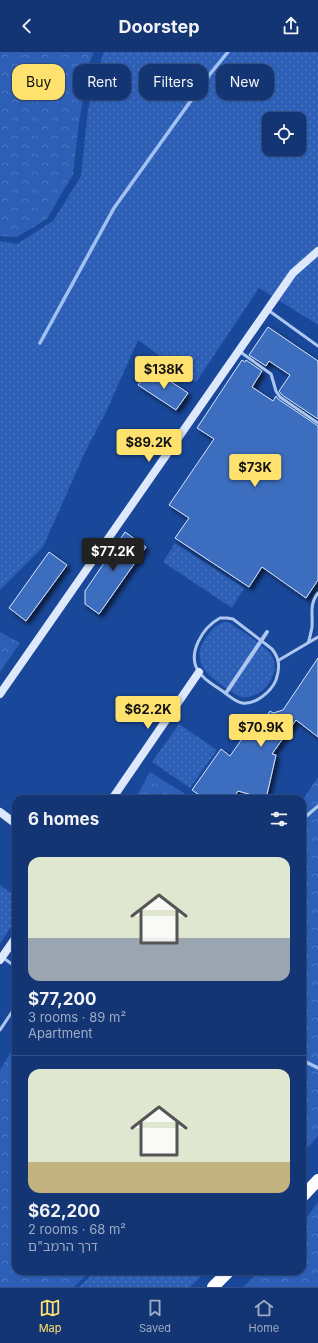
<!DOCTYPE html>
<html lang="en">
<head>
<meta charset="utf-8">
<style>
	:root { --surface:#133573; --page:#20407b; --text:#f1f3f6; --muted:#9dabc4; --line:#325085; --accent:#ffe16e }
	body { margin:0; font-family:Inter,"Noto Sans Hebrew",sans-serif; background:var(--page); color:var(--text); height:100vh; display:flex; flex-direction:column; font-size:15px; white-space:nowrap }
	* { box-sizing:border-box; margin:0 }
	p { font-size:13px; color:var(--muted) }
	.icon { flex:none; width:22px; height:22px; fill:none; stroke:currentColor; stroke-width:2; stroke-linecap:round; stroke-linejoin:round }
	.map { position:relative; flex:1; overflow:hidden }
	.drawer { position:absolute; left:12px; top:743px; width:294px; height:480px; display:flex; flex-direction:column; background:var(--surface); border-radius:12px; box-shadow:0 1px 3px #0004,0 0 0 1px var(--line) }
	.drawer>* { flex:none }
	.banner { position:absolute; left:12px; top:12px; width:294px; height:36px; display:flex; gap:8px }
	.fabs { position:absolute; left:262px; top:60px; display:grid; gap:8px }
	.fabs a { display:grid; place-items:center; width:44px; height:44px; border-radius:8px; background:var(--surface); box-shadow:0 1px 3px #0004,0 0 0 1px var(--line); font-size:20px }
	.price { position:absolute; translate:-50% -34px; padding:0 9px; border-radius:4px; background:var(--accent); color:#111; font-size:13px; line-height:26px; filter:drop-shadow(0 1px 2px #0008) }
	.price::after { content:''; position:absolute; left:50%; top:24px; width:12px; height:9px; margin-left:-6px; background:inherit; clip-path:polygon(0 0,100% 0,50% 100%) }
	.price.active { background:#222; color:#fff }
	ul { padding:0; list-style:none }
	li { display:grid; align-content:center; gap:8px; height:212px; padding:0 16px }
	li+li { border-top:1px solid var(--line) }
	li span { display:grid; place-items:center; height:124px; border-radius:12px; color:#555 }
	li>.icon { margin-inline-start:auto }
	span .icon { width:72px; height:72px; fill:#fffc; stroke-width:1 }
	li b { font-size:17px }
	h2 { display:flex; justify-content:space-between; align-items:center; height:48px; padding:0 16px; font-size:17px }
	.tag { padding:0 14px; border-radius:12px; background:var(--surface); box-shadow:0 1px 3px #0004,0 0 0 1px var(--line); font-size:14px; line-height:36px }
	.tag.active { background:var(--accent); color:#111 }
	header { display:flex; justify-content:space-between; align-items:center; height:52px; padding:0 16px; background:var(--surface); font-size:18px; font-weight:700 }
	.dock { display:flex; justify-content:space-around; align-items:center; height:56px; border-top:1px solid var(--line); background:var(--surface); font-size:11px; color:var(--muted) }
	.dock a { display:grid; justify-items:center; gap:2px }
	.dock .active { color:var(--accent) }
	.map>svg:first-child { display:block }
	.grass { fill:url(#grass-dots); fill-rule:evenodd }
	.forest { fill:url(#forest-crowns) }
	.lines { fill:none; stroke-linecap:round; stroke-linejoin:round }
	.stream { stroke:#a1c1f3; stroke-width:3.5 }
	.building { fill:#3e6dbe; stroke:#d5e4fc; filter:url(#shadow) }
	.lane { stroke:#aec7f1; stroke-width:3 }
	.street { stroke:#aec7f1; stroke-width:4 }
	.secondary { stroke:#dde8fc; stroke-width:8 }
	.highway { stroke:#fff; stroke-width:12 }
</style>
</head>
<body>
<header><svg class="icon" aria-label="back" viewBox="0 0 24 24"><path d="M15 5l-7 7 7 7"/></svg>Doorstep<svg class="icon" aria-label="share" viewBox="0 0 24 24"><path d="M12 15V3M7 8l5-5 5 5M5 13v7h14v-7"/></svg></header>
<div class="map">
<svg width="318" height="1235" viewBox="0 0 318 1235">
	<defs>
		<pattern id="grass-dots" width="8" height="8" patternUnits="userSpaceOnUse"><rect width="8" height="8" fill="#2d5fb6"/><path d="M2 2h.1M6 6h.1" fill="none" stroke="#4c77c1" stroke-width="1.8" stroke-linecap="round"/></pattern>
		<pattern id="forest-crowns" width="20" height="18" patternUnits="userSpaceOnUse"><rect width="20" height="18" fill="#2d5fb6"/><path d="M2 6a3 3 0 1 1 6 0M12 15a3 3 0 1 1 6 0" fill="none" stroke="#4c77c1"/></pattern>
		<filter id="shadow"><feDropShadow dx="3.5" dy="3.5" stdDeviation="2" flood-color="#0009"/></filter>
	</defs>
	<rect width="100%" height="100%" fill="#194799"/>
	<!-- grass -->
	<path class="grass" d="M104,0H318V273L259,236L196,330L138,288L106,360L86,398L43,495L0,538V189L17,192L53,169L81,124L88,57L101,8ZM269,67H299V97H269Z
		M175,491L244,536L232,556L163,510Z
		M226,570L230,571C240,578 267,595 272,604C283,623 258,652 238,644C217,629 185,615 207,584C212,577 217,571 226,570Z
		M179,672L217,698L190,736L152,710Z
		M0,833L16,845V867L0,892Z
		M96,1219H206L190,1235H79Z"/>
	<!-- forest -->
	<path class="forest" d="M0,0H94L90,9L79,70L73,122L47,167L17,185L0,184Z
		M0,580L20,591L0,620Z
		M150,720L193,747H135Z
		M318,725V1084L302,1102V749Z
		M16,992V1219H90L74,1235H0V1018Z
		M318,1150V1235H243L260,1219H302V1172Z"/>
	<g class="lines">
		<!-- stream -->
		<path class="stream" d="M40,291L114,156L210,22L228,0
			M302,1008L318,1016"/>
	</g>
	<!-- building -->
	<path class="building" d="M268,275L318,309V367L282,343L279,339L290,323L269,309L266,314L249,303Z
		M242,308L245,310L246,308L262,319L252,335L273,349L276,344L278,347L318,374V528L306,546L262,515L249,535L175,486L189,466L169,453L214,387L197,376Z
		M155,319L188,341L176,358L138,333L144,325L149,328Z
		M125,480L146,495L99,562L85,552V539Z
		M49,500L67,513L26,569L9,556Z
		M318,606V685L296,668L272,702L276,703L266,747L238,739L233,747H205L192,738L221,697L230,704L249,677L255,681L270,659L273,661L283,658Z"/>
	<g class="lines">
		<!-- lane -->
		<path class="lane" d="M268,258L318,294
			M239,299L271,322L276,339L280,345L318,371
			M220,566H227L233,567L272,597C280,607 280,616 276,628C271,640 255,653 242,651C235,650 227,642 221,638C214,633 204,628 199,620C186,602 203,575 220,566Z
			M308,591C310,586 311,580 312,575C313,563 309,552 318,541
			M279,608L318,585
			M302,768L318,754
			M2,905L16,915
			M0,978L16,954"/>
		<!-- street -->
		<path class="street" d="M226,641L267,580"/>
		<!-- secondary -->
		<path class="secondary" d="M0,642L286,231L293,221L318,199
			M112,747L199,620
			M0,760L16,772
			M0,908L16,885"/>
		<!-- highway -->
		<path class="highway" d="M302,1145L318,1128
			M213,1235L229,1219"/>
	</g>
</svg>
<div class="fabs">
<a><svg class="icon" aria-label="locate" viewBox="0 0 24 24"><circle cx="12" cy="12" r="6"/><path d="M12 2v4M12 18v4M2 12h4M18 12h4"/></svg></a>
</div>
<b class="price" style="left:164px;top:338px">$138K</b>
<b class="price" style="left:149px;top:411px">$89.2K</b>
<b class="price" style="left:255px;top:436px">$73K</b>
<b class="price active" style="left:113px;top:520px">$77.2K</b>
<b class="price" style="left:148px;top:678px">$62.2K</b>
<b class="price" style="left:261px;top:696px">$70.9K</b>
<div class="banner">
<a class="tag active">Buy</a>
<a class="tag">Rent</a>
<a class="tag">Filters</a>
<a class="tag">New</a>
</div>
<section class="drawer">
<h2>6 homes<svg class="icon" aria-label="filters" viewBox="0 0 24 24"><path d="M4 7h16M4 17h16"/><circle cx="9" cy="7" r="2"/><circle cx="15" cy="17" r="2"/></svg></h2>
<ul>
<li><span style="background:linear-gradient(#dfe7d0 65%,#9aa5b1 0)"><svg class="icon" aria-label="home" viewBox="0 0 24 24"><path d="M3 11l9-7 9 7M6 9v11h12V9"/></svg></span><div><b>$77,200</b><p>3 rooms · 89 m²</p><p>Apartment</p></div></li>
<li><span style="background:linear-gradient(#dfe7d0 75%,#c2b280 0)"><svg class="icon" aria-label="home" viewBox="0 0 24 24"><path d="M3 11l9-7 9 7M6 9v11h12V9"/></svg></span><div><b>$62,200</b><p>2 rooms · 68 m²</p><p>דרך הרמב&quot;ם</p></div></li>
</ul>
</section>
</div>
<nav class="dock">
<a class="active"><svg class="icon" aria-label="map" viewBox="0 0 24 24"><path d="M3 6l6-2 6 2 6-2v14l-6 2-6-2-6 2zM9 4v14M15 6v14"/></svg>Map</a>
<a><svg class="icon" aria-label="saved" viewBox="0 0 24 24"><path d="M7 4h10v16l-5-4-5 4z"/></svg>Saved</a>
<a><svg class="icon" aria-label="home" viewBox="0 0 24 24"><path d="M3 11l9-7 9 7M6 9v11h12V9"/></svg>Home</a>
</nav>
</body>
</html>
